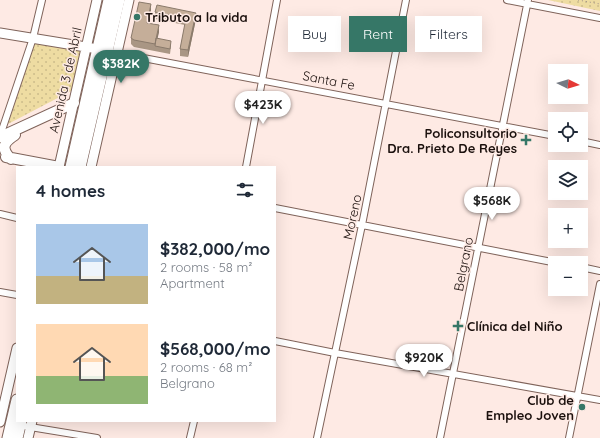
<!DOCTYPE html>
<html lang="en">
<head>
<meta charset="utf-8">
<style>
	:root { --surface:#fff; --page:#f2f2f3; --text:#1f2937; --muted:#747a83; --accent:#367767 }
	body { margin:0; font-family:Quicksand,sans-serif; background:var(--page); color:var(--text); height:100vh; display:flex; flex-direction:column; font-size:15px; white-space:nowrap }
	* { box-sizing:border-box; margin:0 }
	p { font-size:13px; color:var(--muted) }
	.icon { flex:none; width:22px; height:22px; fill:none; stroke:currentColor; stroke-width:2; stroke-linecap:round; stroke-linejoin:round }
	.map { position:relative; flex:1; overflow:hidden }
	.drawer { position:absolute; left:16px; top:166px; width:260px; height:256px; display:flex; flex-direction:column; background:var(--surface); border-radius:0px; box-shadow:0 4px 16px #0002 }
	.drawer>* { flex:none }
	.hud { position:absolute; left:288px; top:16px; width:252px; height:36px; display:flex; gap:8px }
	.needle { width:26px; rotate:95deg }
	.buttons { position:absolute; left:548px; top:64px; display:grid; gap:8px }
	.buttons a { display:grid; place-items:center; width:40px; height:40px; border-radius:0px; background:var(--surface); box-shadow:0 4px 16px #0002; font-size:20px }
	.price { position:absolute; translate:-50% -34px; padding:0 9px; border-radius:14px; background:#fff; color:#222; font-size:13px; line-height:26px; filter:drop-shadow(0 1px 2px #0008) }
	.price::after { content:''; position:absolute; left:50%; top:24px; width:12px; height:9px; margin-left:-6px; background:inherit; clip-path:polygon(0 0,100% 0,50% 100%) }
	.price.current { background:var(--accent); color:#fff }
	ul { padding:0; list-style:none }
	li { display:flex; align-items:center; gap:12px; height:100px; padding:0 20px }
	li span { display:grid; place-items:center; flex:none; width:112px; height:80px; border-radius:0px; color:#555 }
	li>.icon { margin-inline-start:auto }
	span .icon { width:48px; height:48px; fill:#fffc; stroke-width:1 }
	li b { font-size:17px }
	h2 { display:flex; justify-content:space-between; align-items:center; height:48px; padding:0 20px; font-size:17px }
	.tag { padding:0 14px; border-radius:0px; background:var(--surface); box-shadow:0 4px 16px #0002; font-size:14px; line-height:36px }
	.tag.current { background:var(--accent); color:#fff }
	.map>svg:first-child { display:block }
	.park { fill:url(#park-dots) }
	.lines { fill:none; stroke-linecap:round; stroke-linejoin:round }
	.street-casing { stroke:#7f635a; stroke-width:8 }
	.secondary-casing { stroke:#7f635a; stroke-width:11 }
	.primary-casing { stroke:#7f635a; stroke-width:12 }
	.highway-casing { stroke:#7f635a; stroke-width:13 }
	.path { stroke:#9f8e8a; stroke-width:1; stroke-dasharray:1 3; stroke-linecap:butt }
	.street { stroke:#fff; stroke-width:6 }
	.secondary { stroke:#fff; stroke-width:9 }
	.primary { stroke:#fff; stroke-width:10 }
	.highway { stroke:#fff; stroke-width:11 }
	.wall { fill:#a99684 }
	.shaded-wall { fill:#8a7a6b }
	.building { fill:#c5ae99; stroke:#8a7a6b }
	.poi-dot { fill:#367767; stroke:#feeae4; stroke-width:1.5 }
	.labels { text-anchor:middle; stroke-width:3; stroke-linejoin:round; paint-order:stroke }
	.poi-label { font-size:13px; font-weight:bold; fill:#1b100d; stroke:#feeae4; text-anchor:start }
	.street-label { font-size:13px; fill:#1b100d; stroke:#feeae4 }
</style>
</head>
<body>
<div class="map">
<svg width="600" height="438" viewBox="0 0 600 438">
	<defs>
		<pattern id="park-dots" width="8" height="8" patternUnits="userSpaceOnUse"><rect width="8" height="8" fill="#eedca2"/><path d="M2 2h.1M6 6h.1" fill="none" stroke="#ccbc8a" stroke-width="1.8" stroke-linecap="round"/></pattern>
	</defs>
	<rect width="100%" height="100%" fill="#feeae4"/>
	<!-- park -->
	<path class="park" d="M548,0H600V11Z
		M35,42L82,50L73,90L8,124Z"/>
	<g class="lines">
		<defs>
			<path id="street" d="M507,0L600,18
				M117,53L555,136
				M0,136L33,38L42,0
				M581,141L600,145
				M246,167L277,0
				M275,208L557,263
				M0,214L17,218
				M581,267L600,271
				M0,292L17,295
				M275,341L335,353L600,400
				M18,425L97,438
				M190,438L194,421
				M317,438L362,225L406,0
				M440,438L528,0
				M569,438L600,284"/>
			<path id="secondary" d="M0,33L92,48
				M59,167L97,0
				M91,167L129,0
				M0,422L17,348
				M28,438L32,421"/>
			<path id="primary" d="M0,137L74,103
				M6,157L59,167
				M11,159C0,148 4,142 15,135"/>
			<path id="highway" d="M71,167L109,0
				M80,167L119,0
				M8,438L17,400
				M17,438L21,421"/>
		</defs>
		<!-- street casing -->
		<use href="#street" class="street-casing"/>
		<!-- secondary casing -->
		<use href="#secondary" class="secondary-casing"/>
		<!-- primary casing -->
		<use href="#primary" class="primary-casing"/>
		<!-- highway casing -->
		<use href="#highway" class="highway-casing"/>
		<!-- path -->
		<path class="path" d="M578,0L600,4"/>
		<!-- street -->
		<use href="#street" class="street"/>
		<!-- secondary -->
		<use href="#secondary" class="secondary"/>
		<!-- primary -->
		<use href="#primary" class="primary"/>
		<!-- highway -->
		<use href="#highway" class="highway"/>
	</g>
	<!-- wall -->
	<path class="wall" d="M151,11L149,23L159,32L157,38L171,46L170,54L134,47L131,44V38Z
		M155,12L196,19L188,57L180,56V49L185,25L155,19Z"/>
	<!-- shaded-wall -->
	<path class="shaded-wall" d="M151,4V11L147,30V23Z
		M196,13V19L188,57V50Z
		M159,25V32L156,46H155V44Z"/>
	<!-- building -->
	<path class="building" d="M139,2L151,4L147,23L159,25L155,44L134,40L131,38Z
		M157,5L196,13L188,50L180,49L186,18L155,12Z
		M156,38L171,41L170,49L155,46Z"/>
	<!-- markers -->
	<g class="poi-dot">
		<circle cx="137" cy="17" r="4"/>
		<path d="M524 134h4v4h4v4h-4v4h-4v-4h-4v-4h4z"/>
		<path d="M456 320h4v4h4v4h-4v4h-4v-4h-4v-4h4z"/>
		<circle cx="582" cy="407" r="4"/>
	</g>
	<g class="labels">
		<!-- poi labels -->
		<g class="poi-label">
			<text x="145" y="22">Tributo a la vida</text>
			<text x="517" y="138" text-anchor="end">Policonsultorio<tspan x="517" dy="15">Dra. Prieto De Reyes</tspan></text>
			<text x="467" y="331">Clínica del Niño</text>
			<text x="574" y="405" text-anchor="end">Club de<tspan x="574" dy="15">Empleo Joven</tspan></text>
		</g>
		<!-- street labels -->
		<g class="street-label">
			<text transform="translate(65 80) rotate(-77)" y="5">Avenida 3 de Abril</text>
			<text transform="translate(329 80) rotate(11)" y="5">Santa Fe</text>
			<text transform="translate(352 217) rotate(-78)" y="5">Moreno</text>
			<text transform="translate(463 264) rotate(-79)" y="5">Belgrano</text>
		</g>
	</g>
</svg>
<div class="buttons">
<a><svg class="needle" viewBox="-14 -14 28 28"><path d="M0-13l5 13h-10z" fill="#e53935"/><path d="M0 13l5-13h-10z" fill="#747a83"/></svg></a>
<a><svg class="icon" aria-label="locate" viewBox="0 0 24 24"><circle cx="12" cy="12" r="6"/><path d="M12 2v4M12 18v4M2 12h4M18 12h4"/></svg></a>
<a><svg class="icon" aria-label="layers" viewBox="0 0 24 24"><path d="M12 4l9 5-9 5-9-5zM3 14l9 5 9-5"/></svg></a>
<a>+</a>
<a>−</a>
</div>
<b class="price current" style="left:121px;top:84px">$382K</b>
<b class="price" style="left:263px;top:125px">$423K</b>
<b class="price" style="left:492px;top:221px">$568K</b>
<b class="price" style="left:424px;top:378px">$920K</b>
<div class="hud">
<a class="tag">Buy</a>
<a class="tag current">Rent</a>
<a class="tag">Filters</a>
</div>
<section class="drawer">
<h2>4 homes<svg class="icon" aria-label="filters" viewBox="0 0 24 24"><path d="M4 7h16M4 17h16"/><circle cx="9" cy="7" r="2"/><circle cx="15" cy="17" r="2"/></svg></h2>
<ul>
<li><span style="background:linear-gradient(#a9c7e8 65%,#c2b280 0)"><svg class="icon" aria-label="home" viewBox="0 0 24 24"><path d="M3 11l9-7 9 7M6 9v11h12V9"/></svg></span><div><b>$382,000/mo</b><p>2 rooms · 58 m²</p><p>Apartment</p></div></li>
<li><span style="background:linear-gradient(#ffd9b3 65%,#8fb573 0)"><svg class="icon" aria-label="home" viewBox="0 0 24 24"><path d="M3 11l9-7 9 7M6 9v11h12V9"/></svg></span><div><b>$568,000/mo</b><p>2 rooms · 68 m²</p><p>Belgrano</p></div></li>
</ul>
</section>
</div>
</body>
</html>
